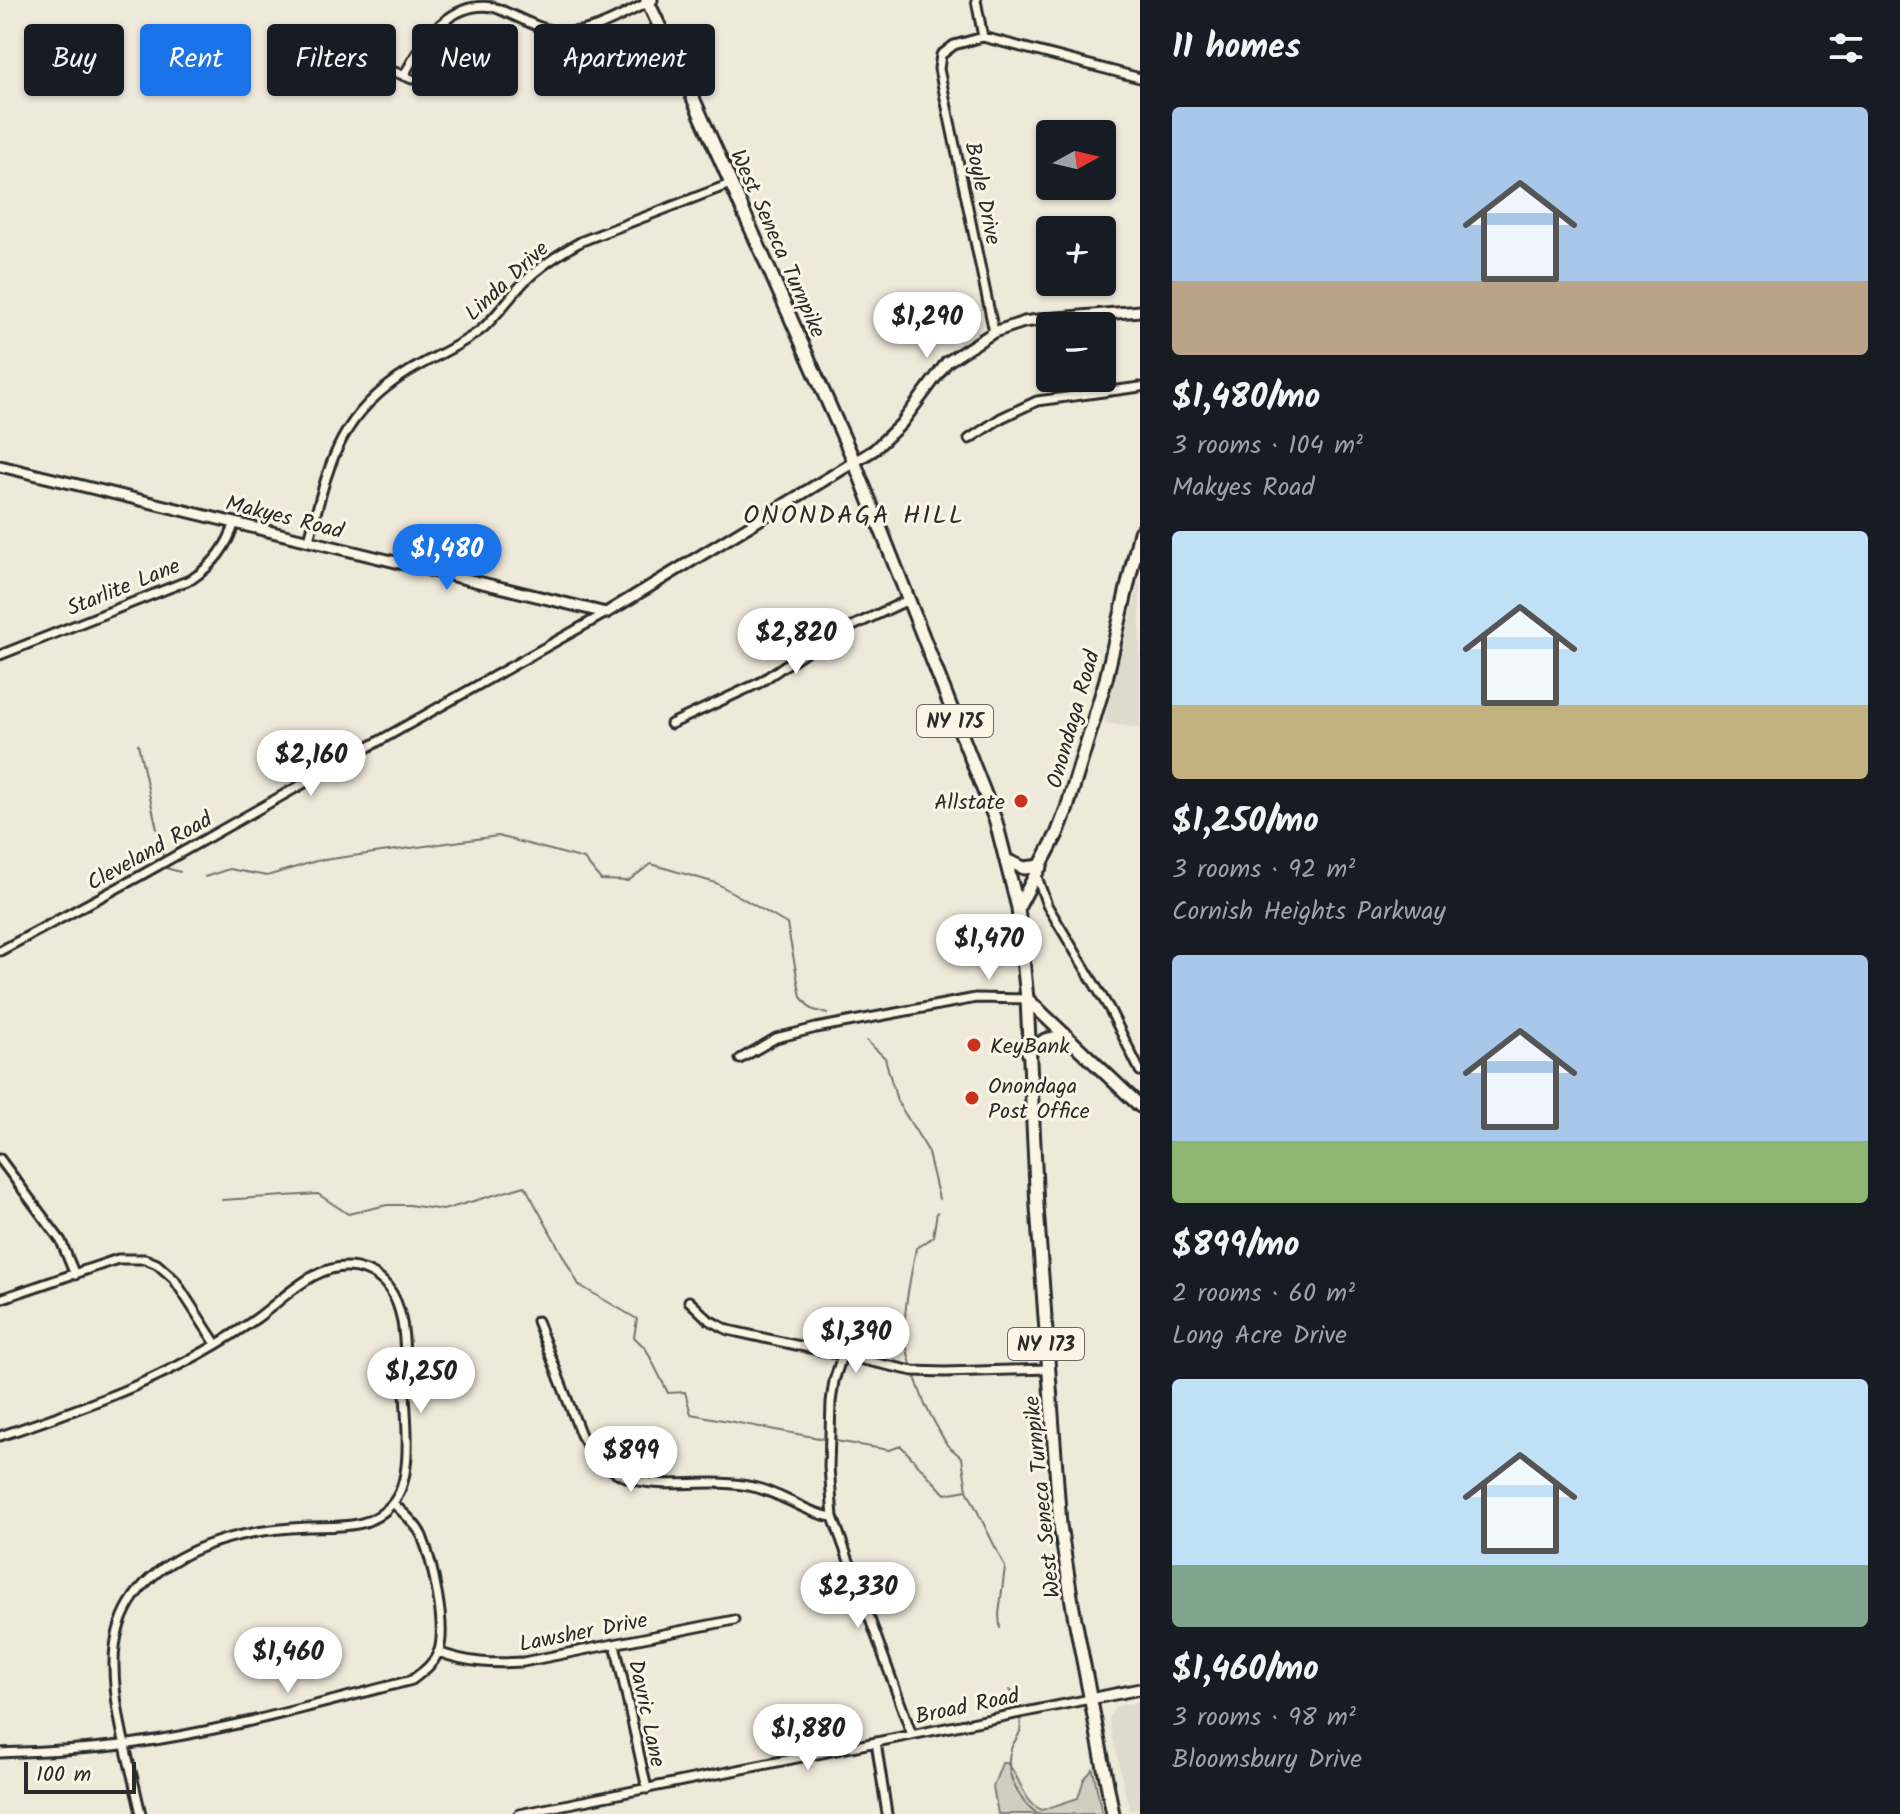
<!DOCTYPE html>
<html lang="en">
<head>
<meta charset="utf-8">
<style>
	:root { --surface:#171b24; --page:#20242c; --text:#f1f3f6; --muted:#9ea1a6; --accent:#1a73e8 }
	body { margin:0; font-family:Kalam,sans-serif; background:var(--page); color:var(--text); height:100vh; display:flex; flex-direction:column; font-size:30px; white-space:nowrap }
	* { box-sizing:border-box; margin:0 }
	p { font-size:26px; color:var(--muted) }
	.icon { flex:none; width:44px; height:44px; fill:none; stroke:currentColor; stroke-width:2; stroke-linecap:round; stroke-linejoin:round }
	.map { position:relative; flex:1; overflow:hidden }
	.drawer { display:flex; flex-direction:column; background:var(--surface); width:760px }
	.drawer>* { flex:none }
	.banner { position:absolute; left:24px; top:24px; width:760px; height:72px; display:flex; gap:16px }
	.needle { width:52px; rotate:82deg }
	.fabs { position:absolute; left:1036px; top:120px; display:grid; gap:16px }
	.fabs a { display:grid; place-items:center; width:80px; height:80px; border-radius:8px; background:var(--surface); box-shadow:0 2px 6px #0004; font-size:40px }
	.scale { position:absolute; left:24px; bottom:20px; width:112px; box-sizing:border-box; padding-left:8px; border:4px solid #2b2b2b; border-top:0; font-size:22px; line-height:28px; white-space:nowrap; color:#2b2b2b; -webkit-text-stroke:6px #fcf5e5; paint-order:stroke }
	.price { position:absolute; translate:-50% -68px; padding:0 18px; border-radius:28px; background:#fff; color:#222; font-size:26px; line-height:52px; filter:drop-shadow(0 2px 4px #0008) }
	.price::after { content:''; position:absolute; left:50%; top:48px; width:24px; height:18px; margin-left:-12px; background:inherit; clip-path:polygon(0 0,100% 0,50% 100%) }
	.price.current { background:var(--accent); color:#fff }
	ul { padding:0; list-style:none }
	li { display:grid; align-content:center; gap:16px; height:424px; padding:0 32px }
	li span { display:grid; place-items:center; height:248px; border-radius:8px; color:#555 }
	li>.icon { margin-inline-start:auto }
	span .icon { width:144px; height:144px; fill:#fffc; stroke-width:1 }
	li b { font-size:34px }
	h2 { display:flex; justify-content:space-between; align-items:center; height:96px; padding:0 32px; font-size:34px }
	.pill { padding:0 28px; border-radius:8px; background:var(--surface); box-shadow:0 2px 6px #0004; font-size:28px; line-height:72px }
	.pill.current { background:var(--accent); color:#fff }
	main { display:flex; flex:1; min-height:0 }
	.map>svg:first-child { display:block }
	.built { fill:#e0dacc }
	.green { fill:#d2cdc0; stroke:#7e7c76; stroke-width:2 }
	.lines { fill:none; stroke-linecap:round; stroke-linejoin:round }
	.stream { stroke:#75736d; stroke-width:2 }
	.minor-casing { stroke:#2b2b2b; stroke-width:13 }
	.tertiary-casing { stroke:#2b2b2b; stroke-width:15 }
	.primary-casing { stroke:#2b2b2b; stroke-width:17 }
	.minor { stroke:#fcf5e5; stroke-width:7 }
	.tertiary { stroke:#fcf5e5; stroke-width:9 }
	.primary { stroke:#fcf5e5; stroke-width:11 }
	.poi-dot { fill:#c8321e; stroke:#fcf5e5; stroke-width:3 }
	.labels { text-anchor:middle; stroke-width:6; stroke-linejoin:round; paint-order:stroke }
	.shield { fill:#fcf5e5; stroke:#6a6863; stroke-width:2 }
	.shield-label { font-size:20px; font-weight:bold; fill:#2b2b2b }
	.street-label { font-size:22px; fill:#2b2b2b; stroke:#fcf5e5 }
	.poi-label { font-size:22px; fill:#2b2b2b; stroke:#fcf5e5; text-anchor:start }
	.quarter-label { font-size:26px; letter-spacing:2px; fill:#2b2b2b; stroke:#fcf5e5 }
</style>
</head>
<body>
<main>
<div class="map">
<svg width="1140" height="1814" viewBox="0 0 1140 1814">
	<rect width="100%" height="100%" fill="#efe9da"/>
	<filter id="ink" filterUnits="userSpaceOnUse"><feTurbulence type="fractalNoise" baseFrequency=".0125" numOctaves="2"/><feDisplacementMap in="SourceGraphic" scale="16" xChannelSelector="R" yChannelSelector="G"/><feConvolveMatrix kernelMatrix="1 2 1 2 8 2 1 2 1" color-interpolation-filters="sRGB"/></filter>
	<g filter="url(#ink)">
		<!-- built -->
		<path class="built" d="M1140,578V728L1104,723Z
			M1140,1701V1809L1129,1810L1109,1719L1115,1707Z"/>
		<!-- green -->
		<path class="green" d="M1002,1763H1007C1021,1777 1023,1803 1042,1810L1078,1798L1084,1779L1093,1769L1102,1814H998L993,1787Z"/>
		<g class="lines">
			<!-- stream -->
			<path class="stream" d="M138,744L163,856
				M166,868L180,872
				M205,877L229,869L267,876L316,861L498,836L584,859L601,880L628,881L651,864L716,883L787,924L801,997L811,1009L827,1014
				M867,1041L885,1058L897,1101L927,1149L939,1199
				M222,1200L318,1194L348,1214L387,1205H409L443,1210L525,1186L579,1285L637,1319L634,1337L646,1349L668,1393L685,1392L691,1414L824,1439
				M911,1364C898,1325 909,1288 916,1248L933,1237L937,1212
				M915,1377L925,1405L947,1445L962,1458L967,1490L1005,1567L999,1614L1000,1628
				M836,1441L889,1450L901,1446L945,1494L967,1490
				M1009,1690L1015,1697L1017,1707
				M1020,1719C1023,1737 1015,1736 1011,1749C1003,1774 1019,1799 1037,1814"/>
			<defs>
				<path id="minor" d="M976,0L983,37
					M395,72L412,79
					M404,76C420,44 448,0 493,7C514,14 534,28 555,31C590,38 624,13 653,0
					M994,332L939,69L941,55L954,45L983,37L1140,78
					M969,439L1001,418L1037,401L1140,387
					M309,540C329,465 337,416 408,372C432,357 459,347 482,329C497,316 509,298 523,283C541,265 560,253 582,241L730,184
					M0,655L192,579C214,564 227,547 235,522
					M671,724L759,683L821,641L908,600
					M1036,874L1047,905L1110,1010L1140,1071
					M0,951L138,877L606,613
					M740,1059L776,1038L816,1028L976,998L1027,999
					M0,1159L61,1241L75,1275
					M0,1299L118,1259H145L157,1264L174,1279L216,1344
					M689,1301L709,1320L728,1330L913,1371L945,1372L1047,1369
					M537,1321L581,1435C622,1510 689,1472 753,1487C782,1493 805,1513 833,1517
					M842,1356L834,1381L831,1402L829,1467L833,1517L912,1735
					M0,1436C90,1406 179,1374 257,1318C286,1297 318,1260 357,1268C412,1280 404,1349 405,1392C406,1423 414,1479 392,1504C370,1530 339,1526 308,1527C223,1530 113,1561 114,1665C114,1715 131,1766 141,1814
					M615,1644L647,1789
					M438,1652C468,1663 492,1664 523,1662L734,1620
					M876,1742L887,1814
					M0,1753C43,1751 87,1750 129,1744C225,1731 318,1704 412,1680C422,1672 432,1666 438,1653C448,1629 432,1561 422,1536C416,1523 403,1513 393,1503
					M519,1814L1090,1699"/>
				<path id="tertiary" d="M0,466L606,613L874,450L901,424L947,362L994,332L1024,322L1045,319L1140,311
					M1090,1699L1140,1689"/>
				<path id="primary" d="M647,0L689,89L854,461L996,822L1018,908L1027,999L1037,1207L1060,1525L1073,1609L1113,1814
					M1008,861L1024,868L1041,866
					M1018,908L1057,834L1067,808L1106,679L1140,532
					M1027,999L1140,1106
					M1028,1052L1045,1040L1066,1035"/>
			</defs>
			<!-- minor casing -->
			<use href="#minor" class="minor-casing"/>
			<!-- tertiary casing -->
			<use href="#tertiary" class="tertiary-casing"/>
			<!-- primary casing -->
			<use href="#primary" class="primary-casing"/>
			<!-- minor -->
			<use href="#minor" class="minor"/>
			<!-- tertiary -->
			<use href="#tertiary" class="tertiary"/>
			<!-- primary -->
			<use href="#primary" class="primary"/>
		</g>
	</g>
	<!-- markers -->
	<g class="poi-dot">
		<circle cx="1021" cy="801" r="8"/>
		<circle cx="974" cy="1045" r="8"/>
		<circle cx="972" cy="1098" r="8"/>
	</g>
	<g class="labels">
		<!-- shield labels -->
		<g class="shield">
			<rect x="917" y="705" width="76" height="32" rx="6"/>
			<rect x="1008" y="1328" width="76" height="32" rx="6"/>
		</g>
		<g class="shield-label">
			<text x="955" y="728">NY 175</text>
			<text x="1046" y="1351">NY 173</text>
		</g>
		<!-- street labels -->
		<g class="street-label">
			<text transform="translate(984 193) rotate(78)" y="8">Boyle Drive</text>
			<text transform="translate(779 243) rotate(66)" y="8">West Seneca Turnpike</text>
			<text transform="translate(506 280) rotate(-43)" y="8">Linda Drive</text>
			<text transform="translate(285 516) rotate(14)" y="8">Makyes Road</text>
			<text transform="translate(123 586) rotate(-22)" y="8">Starlite Lane</text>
			<text transform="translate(1072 719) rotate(-74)" y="8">Onondaga Road</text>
			<text transform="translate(149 850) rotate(-29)" y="8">Cleveland Road</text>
			<text transform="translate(1041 1497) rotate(-96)" y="8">West Seneca Turnpike</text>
			<text transform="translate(583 1631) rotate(-11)" y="8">Lawsher Drive</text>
			<text transform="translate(967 1705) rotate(-12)" y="8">Broad Road</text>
			<text transform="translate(648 1713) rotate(78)" y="8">Davric Lane</text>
		</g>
		<!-- poi labels -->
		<g class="poi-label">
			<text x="1005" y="809" text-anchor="end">Allstate</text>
			<text x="990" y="1053">KeyBank</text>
			<text x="988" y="1093">Onondaga<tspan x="988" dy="25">Post Office</tspan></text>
		</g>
		<!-- quarter labels -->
		<g class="quarter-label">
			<text x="854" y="523">ONONDAGA HILL</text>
		</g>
	</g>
</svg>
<div class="fabs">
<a><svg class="needle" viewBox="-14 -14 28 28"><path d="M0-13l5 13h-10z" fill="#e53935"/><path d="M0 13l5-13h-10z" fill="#9ea1a6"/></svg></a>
<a>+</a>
<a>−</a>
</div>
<div class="scale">100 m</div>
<b class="price" style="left:927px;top:360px">$1,290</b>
<b class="price current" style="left:447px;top:592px">$1,480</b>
<b class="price" style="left:796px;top:676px">$2,820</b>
<b class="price" style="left:311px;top:798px">$2,160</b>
<b class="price" style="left:989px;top:982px">$1,470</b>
<b class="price" style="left:856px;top:1375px">$1,390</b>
<b class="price" style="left:421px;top:1415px">$1,250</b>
<b class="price" style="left:631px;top:1494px">$899</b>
<b class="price" style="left:858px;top:1630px">$2,330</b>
<b class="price" style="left:288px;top:1695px">$1,460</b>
<b class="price" style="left:808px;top:1772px">$1,880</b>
<div class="banner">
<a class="pill">Buy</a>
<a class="pill current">Rent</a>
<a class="pill">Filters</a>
<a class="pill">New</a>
<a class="pill">Apartment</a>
</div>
</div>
<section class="drawer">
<h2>11 homes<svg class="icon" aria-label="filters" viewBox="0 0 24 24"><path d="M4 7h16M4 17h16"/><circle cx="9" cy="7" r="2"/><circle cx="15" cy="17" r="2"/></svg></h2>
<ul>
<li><span style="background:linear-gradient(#a9c7e8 70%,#b9a48a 0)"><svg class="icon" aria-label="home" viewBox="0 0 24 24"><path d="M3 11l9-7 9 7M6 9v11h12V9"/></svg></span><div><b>$1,480/mo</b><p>3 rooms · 104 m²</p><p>Makyes Road</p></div></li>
<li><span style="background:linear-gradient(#bfe0f5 70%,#c2b280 0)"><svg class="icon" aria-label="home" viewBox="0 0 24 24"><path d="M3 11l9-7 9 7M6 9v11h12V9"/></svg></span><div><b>$1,250/mo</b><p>3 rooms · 92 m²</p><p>Cornish Heights Parkway</p></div></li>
<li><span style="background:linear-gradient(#a9c7e8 75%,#8fb573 0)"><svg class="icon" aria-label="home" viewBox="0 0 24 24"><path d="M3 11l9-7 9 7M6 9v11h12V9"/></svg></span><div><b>$899/mo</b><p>2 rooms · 60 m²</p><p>Long Acre Drive</p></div></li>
<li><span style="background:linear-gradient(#bfe0f5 75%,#7fa58c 0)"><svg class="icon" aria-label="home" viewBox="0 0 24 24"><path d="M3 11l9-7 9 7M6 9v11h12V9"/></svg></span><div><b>$1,460/mo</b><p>3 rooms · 98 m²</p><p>Bloomsbury Drive</p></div></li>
</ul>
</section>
</main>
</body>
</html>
